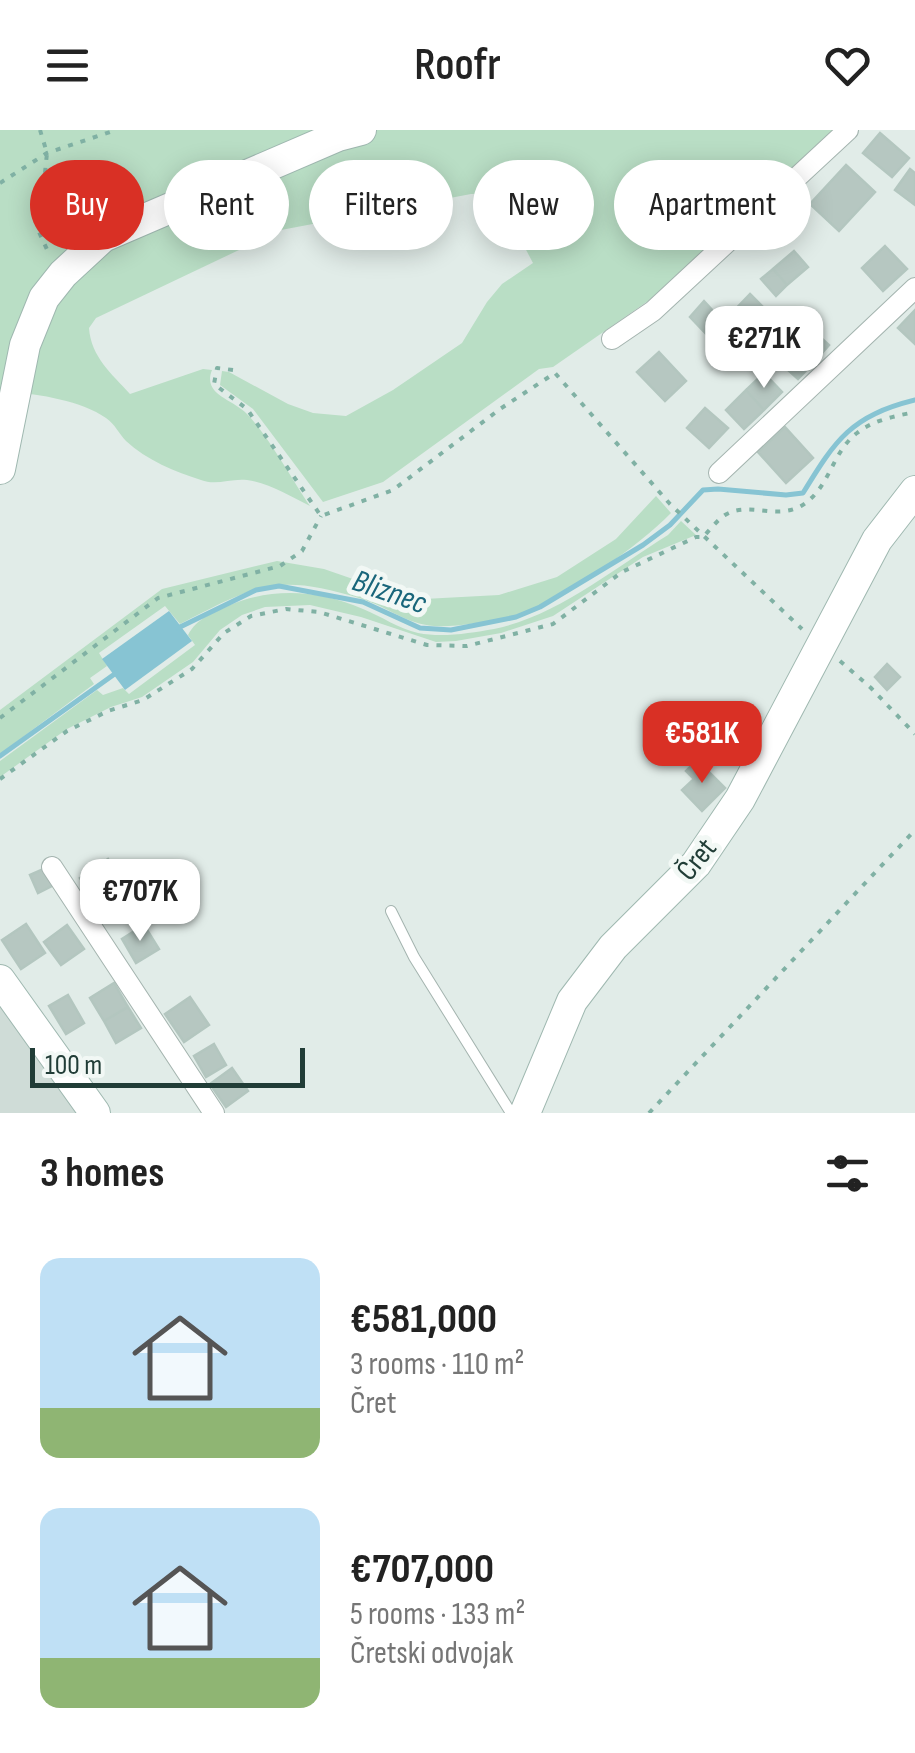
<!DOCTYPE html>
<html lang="en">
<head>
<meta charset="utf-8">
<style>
	:root { --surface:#fff; --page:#f6f6f6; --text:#222; --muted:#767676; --accent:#d93025 }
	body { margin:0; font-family:"Sofia Sans Condensed",sans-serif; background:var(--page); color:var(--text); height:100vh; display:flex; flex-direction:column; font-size:38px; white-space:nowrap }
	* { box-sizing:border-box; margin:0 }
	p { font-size:32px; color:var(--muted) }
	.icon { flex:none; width:55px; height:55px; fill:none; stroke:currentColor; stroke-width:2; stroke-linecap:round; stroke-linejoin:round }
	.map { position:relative; height:983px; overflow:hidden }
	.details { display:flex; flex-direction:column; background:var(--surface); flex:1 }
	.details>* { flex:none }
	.top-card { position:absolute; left:30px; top:30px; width:855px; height:90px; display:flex; gap:20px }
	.scale { position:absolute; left:30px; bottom:25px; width:275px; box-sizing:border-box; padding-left:10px; border:5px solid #213d37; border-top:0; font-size:28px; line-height:35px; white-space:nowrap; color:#213d37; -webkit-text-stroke:8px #f2f8f5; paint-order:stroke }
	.price { position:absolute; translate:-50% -85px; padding:0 22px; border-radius:20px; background:#fff; color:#222; font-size:32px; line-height:65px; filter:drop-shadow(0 2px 5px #0008) }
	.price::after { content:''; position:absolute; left:50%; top:60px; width:30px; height:22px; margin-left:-15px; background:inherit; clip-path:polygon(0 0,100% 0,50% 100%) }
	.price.active { background:var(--accent); color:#fff }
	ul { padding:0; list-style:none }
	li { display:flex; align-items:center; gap:30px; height:250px; padding:0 40px }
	li span { display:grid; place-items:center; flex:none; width:280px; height:200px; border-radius:20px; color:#555 }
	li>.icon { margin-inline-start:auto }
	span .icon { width:120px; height:120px; fill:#fffc; stroke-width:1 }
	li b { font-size:42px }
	h2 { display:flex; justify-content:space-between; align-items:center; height:120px; padding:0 40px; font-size:42px }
	.chip { padding:0 35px; border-radius:45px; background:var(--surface); box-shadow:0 5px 25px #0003; font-size:35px; line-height:90px }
	.chip.active { background:var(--accent); color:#fff }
	header { display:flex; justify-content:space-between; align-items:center; height:130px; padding:0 40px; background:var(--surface); font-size:45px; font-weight:600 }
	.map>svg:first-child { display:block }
	.built { fill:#cfdcd7 }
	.green { fill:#b9dec5 }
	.water { fill:#87c4d3 }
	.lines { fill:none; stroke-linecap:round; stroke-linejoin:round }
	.stream { stroke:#87c4d3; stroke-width:5 }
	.building { fill:#b6c7c1; stroke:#b3c6bf; stroke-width:2.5 }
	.lane-casing { stroke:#a4b4af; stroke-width:12 }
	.street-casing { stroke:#a4b4af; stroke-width:22 }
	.secondary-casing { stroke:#9fb8b0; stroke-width:32 }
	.path { stroke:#80b1a4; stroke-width:4; stroke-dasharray:5 8; stroke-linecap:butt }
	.lane { stroke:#fff; stroke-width:10 }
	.street { stroke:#fff; stroke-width:20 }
	.secondary { stroke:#fff; stroke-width:30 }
	.labels { text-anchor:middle; stroke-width:10; stroke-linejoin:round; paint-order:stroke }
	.street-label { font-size:30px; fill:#213d37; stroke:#f2f8f5 }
	.water-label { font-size:32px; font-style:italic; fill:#19667b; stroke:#f2f8f5 }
</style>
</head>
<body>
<header><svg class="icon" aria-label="menu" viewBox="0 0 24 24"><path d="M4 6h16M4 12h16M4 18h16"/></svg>Roofr<svg class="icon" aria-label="heart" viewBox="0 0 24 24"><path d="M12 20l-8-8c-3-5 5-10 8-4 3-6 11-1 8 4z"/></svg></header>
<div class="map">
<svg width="915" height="983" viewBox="0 0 915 983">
	<rect width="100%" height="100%" fill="#e1ece8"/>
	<!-- built -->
	<path class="built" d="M0,860L87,983H0Z"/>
	<!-- green -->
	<path class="green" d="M0,0H833L684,146L553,237L539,239L383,352L323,372L253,279L220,255L222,241L229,242L288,274L313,283L346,286L393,260L462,213L487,172L502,154L533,133L496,63L471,64L281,100L96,188L89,198C91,227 112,244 130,264L203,239L212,240C202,265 233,269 247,284C267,304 293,351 310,376C290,366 269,353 247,350C231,348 216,356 201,350C176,342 146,330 126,311C119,304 115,294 106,288C82,271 39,264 10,262L0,298Z
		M656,366L671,383C638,417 569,464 525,482C504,490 455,498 434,496C406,494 388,477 362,469C276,442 256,455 180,494L165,476L99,523L107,536L90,548L94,554L0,624V580L162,459L277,431L324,439L402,466L424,469L499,465L557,447L616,409Z
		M681,391L696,405L643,427L553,486L501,503L456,511L436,512L361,487L310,475L265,477L242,485L220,500L193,532L142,567L111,577L67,599L0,647V631L97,560L103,565L123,558L129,564L195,515L188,505C197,488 213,483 230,475C274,457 318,460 363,479C381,486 399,499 418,503C443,508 470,503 494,499C555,487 615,438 668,405Z"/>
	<!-- water -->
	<path class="water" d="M169,481L192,511L125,560L102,529Z"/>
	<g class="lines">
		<!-- stream -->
		<path class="stream" d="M178,498L256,460L279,456L363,472L420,498L451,500L516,487L540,477L643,415L670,395L703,360L718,359L786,365L803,363C836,309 851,286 915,270
			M0,626L116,543"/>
	</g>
	<!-- building -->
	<path class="building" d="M880,3L909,28L892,47L863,23Z
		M846,35L875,62L839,101L810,74Z
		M910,39L915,43V75L895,60Z
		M885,116L907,139L883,161L862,138Z
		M794,121L808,137L787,155L773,139Z
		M773,139L787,155L776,166L761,149Z
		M750,164L764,178L742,201L728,187Z
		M704,171L726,195L713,211L690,187Z
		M915,180V214L898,198Z
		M809,197L829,215L813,233L793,215Z
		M793,215L813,233L798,249L778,231Z
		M659,222L686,251L665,271L637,242Z
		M764,243L782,262L764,280L746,260Z
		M746,260L764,280L744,299L726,280Z
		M705,278L728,298L709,318L687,298Z
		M785,297L813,328L786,353L758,322Z
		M887,534L900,547L887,560L875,547Z
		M697,630L725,658L702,681L682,660L694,649L686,641Z
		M108,729L126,756L98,775L80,748Z
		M46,738L54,755L38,763L30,745Z
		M26,794L45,823L21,839L2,810Z
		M67,795L84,819L61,835L44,812Z
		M144,795L159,819L136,833L122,809Z
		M114,853L128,877L104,891L90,868Z
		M68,865L84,893L66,904L49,876Z
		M190,867L209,895L184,912L165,884Z
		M128,877L141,898L116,913L104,891Z
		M214,914L226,935L206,947L194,926Z
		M232,938L248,961L226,977L210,954Z"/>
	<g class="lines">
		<defs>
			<path id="lane" d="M391,781L414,827L511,983"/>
			<path id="street" d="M612,209L653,181L848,0
				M719,343L915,158
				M52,737L214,983"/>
			<path id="secondary" d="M0,339L25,215L44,168L63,144L103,107L338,6L361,0
				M0,850L95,983
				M525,983L572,871L613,817L696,734L740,669L877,410L915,361"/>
		</defs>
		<!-- lane casing -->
		<use href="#lane" class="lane-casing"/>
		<!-- street casing -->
		<use href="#street" class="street-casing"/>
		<!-- secondary casing -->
		<use href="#secondary" class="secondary-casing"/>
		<!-- path -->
		<path class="path" d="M40,0L47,23L39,102L50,126
			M0,53L47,23L116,0
			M233,240L217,238L214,254L247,279L321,386L393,360L500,279L555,243L670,374L802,499
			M840,531L871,558L915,604
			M0,588L158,468L280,436L302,421L321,386
			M0,649L67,601L108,581L143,570L192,539L224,503L251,486L286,479L319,482L427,515L467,516L553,494L622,442L696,407H703C710,400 717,390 725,385C748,371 776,390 801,376C830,359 831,323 857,303C873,290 896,286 915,282
			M649,983L915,700"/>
		<!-- lane -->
		<use href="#lane" class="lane"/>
		<!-- street -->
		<use href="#street" class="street"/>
		<!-- secondary -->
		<use href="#secondary" class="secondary"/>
	</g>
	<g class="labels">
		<!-- street labels -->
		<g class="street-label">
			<text transform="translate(696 729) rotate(-51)" y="10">Čret</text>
		</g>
		<!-- water labels -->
		<g class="water-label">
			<text transform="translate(390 461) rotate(19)" y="11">Bliznec</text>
		</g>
	</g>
</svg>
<div class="scale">100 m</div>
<b class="price" style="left:764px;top:261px">€271K</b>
<b class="price active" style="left:702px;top:656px">€581K</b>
<b class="price" style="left:140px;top:814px">€707K</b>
<div class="top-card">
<a class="chip active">Buy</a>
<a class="chip">Rent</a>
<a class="chip">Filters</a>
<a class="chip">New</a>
<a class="chip">Apartment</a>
</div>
</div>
<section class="details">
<h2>3 homes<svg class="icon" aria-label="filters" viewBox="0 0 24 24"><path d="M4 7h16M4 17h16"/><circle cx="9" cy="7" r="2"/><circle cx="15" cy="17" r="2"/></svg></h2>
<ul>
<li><span style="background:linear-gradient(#bfe0f5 75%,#8fb573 0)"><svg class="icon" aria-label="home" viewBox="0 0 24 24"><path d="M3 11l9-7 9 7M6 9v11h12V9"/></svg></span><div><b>€581,000</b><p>3 rooms · 110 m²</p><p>Čret</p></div></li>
<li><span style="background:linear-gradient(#bfe0f5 75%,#8fb573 0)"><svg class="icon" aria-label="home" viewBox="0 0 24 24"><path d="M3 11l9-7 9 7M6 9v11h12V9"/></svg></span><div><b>€707,000</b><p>5 rooms · 133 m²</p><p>Čretski odvojak</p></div></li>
</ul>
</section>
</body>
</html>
